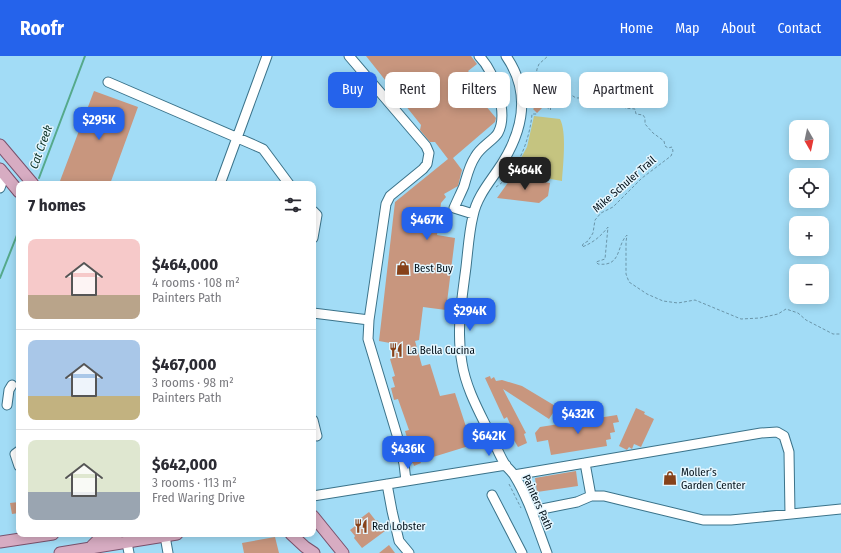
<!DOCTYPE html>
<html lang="en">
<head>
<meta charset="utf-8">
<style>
	:root { --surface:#fff; --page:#f2f2f3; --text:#2b2b33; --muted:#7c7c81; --line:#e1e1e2; --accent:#2563eb }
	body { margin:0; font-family:"Fira Sans Condensed",sans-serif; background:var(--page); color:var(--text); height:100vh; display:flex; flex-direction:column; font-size:15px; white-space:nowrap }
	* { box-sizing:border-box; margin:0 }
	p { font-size:13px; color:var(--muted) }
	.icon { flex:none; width:22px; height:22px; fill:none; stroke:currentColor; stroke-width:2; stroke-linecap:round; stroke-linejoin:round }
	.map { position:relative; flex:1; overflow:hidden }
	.side { position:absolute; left:16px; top:125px; width:300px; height:356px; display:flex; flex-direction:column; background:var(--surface); border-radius:8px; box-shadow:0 2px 10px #0003 }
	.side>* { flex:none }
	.banner { position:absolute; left:328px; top:16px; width:380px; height:36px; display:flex; gap:8px }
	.needle { width:26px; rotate:171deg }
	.fabs { position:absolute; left:789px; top:64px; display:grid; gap:8px }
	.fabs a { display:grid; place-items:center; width:40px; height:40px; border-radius:8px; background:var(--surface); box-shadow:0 2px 10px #0003; font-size:20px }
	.price { position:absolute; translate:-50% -34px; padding:0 9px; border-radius:8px; background:var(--accent); color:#fff; font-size:13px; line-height:26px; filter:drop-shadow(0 1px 2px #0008) }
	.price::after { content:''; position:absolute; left:50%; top:24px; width:12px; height:9px; margin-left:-6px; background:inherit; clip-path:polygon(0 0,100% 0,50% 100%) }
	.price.active { background:#222; color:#fff }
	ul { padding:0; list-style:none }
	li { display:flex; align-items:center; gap:12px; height:100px; padding:0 12px }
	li+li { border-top:1px solid var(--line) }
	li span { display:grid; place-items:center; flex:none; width:112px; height:80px; border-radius:8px; color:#555 }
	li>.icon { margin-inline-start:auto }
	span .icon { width:48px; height:48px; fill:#fffc; stroke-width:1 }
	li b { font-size:17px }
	h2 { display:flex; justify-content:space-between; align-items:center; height:48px; padding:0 12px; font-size:17px }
	.pill { padding:0 14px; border-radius:8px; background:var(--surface); box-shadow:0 2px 10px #0003; font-size:14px; line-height:36px }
	.pill.active { background:var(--accent); color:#fff }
	header { display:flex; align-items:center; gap:24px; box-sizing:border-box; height:56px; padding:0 20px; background:var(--accent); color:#fff }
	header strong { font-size:19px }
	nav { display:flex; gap:22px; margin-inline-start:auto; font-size:14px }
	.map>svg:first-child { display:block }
	.green { fill:#c5c480 }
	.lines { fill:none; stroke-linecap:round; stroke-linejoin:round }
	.stream { stroke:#55a98b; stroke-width:2 }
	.building { fill:#c8967e }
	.minor-casing { stroke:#3b738a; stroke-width:11 }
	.major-casing { stroke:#7a516c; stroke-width:13 }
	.path { stroke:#6a95a9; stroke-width:1; stroke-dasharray:3 2; stroke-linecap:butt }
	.minor { stroke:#fff; stroke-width:9 }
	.major { stroke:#d7acc2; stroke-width:11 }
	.labels { text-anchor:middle; stroke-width:3; stroke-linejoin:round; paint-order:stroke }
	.street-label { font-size:11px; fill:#000f18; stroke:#e5f6fe }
	.poi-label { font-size:11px; fill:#000f18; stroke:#e5f6fe; text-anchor:start }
	.water-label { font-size:12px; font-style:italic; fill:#0c3326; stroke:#e5f6fe }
</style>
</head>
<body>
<header>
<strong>Roofr</strong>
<nav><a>Home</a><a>Map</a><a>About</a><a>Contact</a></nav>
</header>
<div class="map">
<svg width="841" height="497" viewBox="0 0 841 497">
	<rect width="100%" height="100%" fill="#a2dcf6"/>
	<!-- green -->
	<path class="green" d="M534,60L560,63C567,76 563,109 562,125L516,117L514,115L527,91Z"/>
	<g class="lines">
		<!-- stream -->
		<path class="stream" d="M39,122L85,0
			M0,222L19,174"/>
	</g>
	<!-- building -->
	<path class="building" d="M366,0H471L477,8L468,15L476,24L469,30L496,62L495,66L453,102L462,114L458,130L444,138L446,141L441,147L437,179L455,182L446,254L423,251L419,284L415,285L422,310L430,308L440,340L455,337L472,389L420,405L421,407L414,410L413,407L410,408L409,403L416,400L412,387L409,388L405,375L409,374L398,343L394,344L391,332L395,331L392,321L395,320L390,303L394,302L390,287L379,285L395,146L448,103L435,86H430L420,74L421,69Z
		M94,35L138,51L110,128H63L60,125Z
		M539,47L543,51L537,57L533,53Z
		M512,121L550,127L548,140L539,147L497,142Z
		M490,320L491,323L494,321L496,325L502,324L522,330L557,351L549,363L503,333L526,377L524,378L527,387L518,391L511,379L514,377L507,361L504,363L485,322Z
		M636,352L645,356L644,358L654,363L641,391L634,388L632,393L629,391L627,394L619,390Z
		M617,359L619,366L613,367L615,376L610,377L611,383L606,384L607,390L551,399L548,384L537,386L535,377L540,371Z
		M576,415L578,430L537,436L535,422Z
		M19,446V457L12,458L10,447Z
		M369,456L376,465L377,464L385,475L362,492L354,482L355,480L350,474L363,464L361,462Z
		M275,481L279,497H244L242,487Z
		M389,489L395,497H379Z"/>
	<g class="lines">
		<defs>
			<path id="minor" d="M349,0L426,90L429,97L427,108L423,113L390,140L386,148L369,264L368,283L397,379L404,408L406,425
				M506,0C533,39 522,79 497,115C488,128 476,143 473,160C469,176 468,194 466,211C462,243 456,275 462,307C466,333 480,357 491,380C496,390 500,401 506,410C509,413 512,416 514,419C529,443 537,471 547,497
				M108,26L254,89L263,93L289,128
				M220,128L267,0
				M0,132L5,118
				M313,155L317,159L313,182
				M473,158L454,152C457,145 461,137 464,130C467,120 469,110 475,101C480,91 494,84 498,77C509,57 494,15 479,0
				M313,257L369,264
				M7,349L9,334L12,329
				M313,364L317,380
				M19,395L15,398L19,410
				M585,407L761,377L777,376L784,380L789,396L790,458
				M514,419L585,407L591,440L577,446L532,455
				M387,428L392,455L399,485L409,497
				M492,439L522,497
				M313,440L506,409
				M591,440H604L703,464H731L841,453
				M165,480L168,497
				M127,487L129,497"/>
			<path id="major" d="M0,89L33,128
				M0,113L19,136
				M313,460L343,497
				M291,478L305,491L314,497
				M0,486L53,478
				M92,490L97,485L117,478
				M60,497L177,478"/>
		</defs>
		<!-- minor casing -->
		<use href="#minor" class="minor-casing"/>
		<!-- major casing -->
		<use href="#major" class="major-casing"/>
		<!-- path -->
		<path class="path" d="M535,28L562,33L576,42L621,41L625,43V52L635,53L636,58L643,59L645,62V68L653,77L664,85L665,90L668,92L672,91L673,95L671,100L642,122L613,151L601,157L595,164L593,177L588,185L583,188L582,191C593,187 601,180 608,171L605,203L596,206L598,208C622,211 616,190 627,179L626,186V218L629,226L647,238L663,245L678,247L695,244L741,263L760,262L778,258L786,253L798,257L806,264L833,278H841
			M530,50H533V44H539L550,54L551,53L540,43L535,28L537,13L539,8L548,0
			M496,131C518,117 530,82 532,58H538
			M509,428L521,452"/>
		<!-- minor -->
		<use href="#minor" class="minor"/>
		<!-- major -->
		<use href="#major" class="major"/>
	</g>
	<!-- icons -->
	<defs>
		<symbol id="shop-bare" viewBox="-9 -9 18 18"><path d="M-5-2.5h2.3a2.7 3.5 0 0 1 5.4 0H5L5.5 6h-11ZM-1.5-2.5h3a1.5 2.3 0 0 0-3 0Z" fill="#87421a" stroke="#e5f6fe" stroke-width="2.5" paint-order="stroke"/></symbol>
		<symbol id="restaurant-bare" viewBox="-9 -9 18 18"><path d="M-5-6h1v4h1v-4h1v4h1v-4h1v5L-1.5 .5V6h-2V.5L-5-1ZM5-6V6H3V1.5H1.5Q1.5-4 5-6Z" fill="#87421a" stroke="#e5f6fe" stroke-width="2.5" paint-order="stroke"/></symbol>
	</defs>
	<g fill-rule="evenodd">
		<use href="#shop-bare" x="393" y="202" width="20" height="20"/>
		<use href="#restaurant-bare" x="386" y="284" width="20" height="20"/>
		<use href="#shop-bare" x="660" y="412" width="20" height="20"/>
		<use href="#restaurant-bare" x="351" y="460" width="20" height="20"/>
	</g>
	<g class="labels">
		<!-- street labels -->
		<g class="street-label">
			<text transform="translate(624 128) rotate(-41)" y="4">Mike Schuler Trail</text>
			<text transform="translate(538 446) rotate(66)" y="4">Painters Path</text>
		</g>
		<!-- poi labels -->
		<g class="poi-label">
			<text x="414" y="216">Best Buy</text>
			<text x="407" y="298">La Bella Cucina</text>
			<text x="681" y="420">Moller’s<tspan x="681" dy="13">Garden Center</tspan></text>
			<text x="372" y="474">Red Lobster</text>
		</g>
		<!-- water labels -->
		<g class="water-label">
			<text transform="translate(41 91) rotate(-70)" y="4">Cat Creek</text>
		</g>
	</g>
</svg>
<div class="fabs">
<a><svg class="needle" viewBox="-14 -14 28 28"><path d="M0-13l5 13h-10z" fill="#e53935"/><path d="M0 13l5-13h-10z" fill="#7c7c81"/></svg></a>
<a><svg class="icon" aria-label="locate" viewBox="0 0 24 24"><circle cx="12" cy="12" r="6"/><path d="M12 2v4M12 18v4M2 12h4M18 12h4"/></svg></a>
<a>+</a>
<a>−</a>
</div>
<b class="price" style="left:99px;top:85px">$295K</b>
<b class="price active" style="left:525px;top:135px">$464K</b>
<b class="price" style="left:427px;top:185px">$467K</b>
<b class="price" style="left:470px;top:276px">$294K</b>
<b class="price" style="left:578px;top:379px">$432K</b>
<b class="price" style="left:489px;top:401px">$642K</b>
<b class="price" style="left:408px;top:414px">$436K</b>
<div class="banner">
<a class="pill active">Buy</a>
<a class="pill">Rent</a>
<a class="pill">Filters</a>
<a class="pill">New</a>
<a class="pill">Apartment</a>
</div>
<section class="side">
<h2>7 homes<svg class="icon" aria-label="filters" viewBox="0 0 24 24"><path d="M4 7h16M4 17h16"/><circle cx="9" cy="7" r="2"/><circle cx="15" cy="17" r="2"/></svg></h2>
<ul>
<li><span style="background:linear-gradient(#f6c9c9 70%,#b9a48a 0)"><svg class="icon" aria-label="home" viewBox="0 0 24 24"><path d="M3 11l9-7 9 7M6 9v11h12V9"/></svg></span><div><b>$464,000</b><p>4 rooms · 108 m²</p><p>Painters Path</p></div></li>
<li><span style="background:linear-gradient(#a9c7e8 70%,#c2b280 0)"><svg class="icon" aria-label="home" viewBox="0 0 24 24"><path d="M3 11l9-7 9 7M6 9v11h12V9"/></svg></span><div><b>$467,000</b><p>3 rooms · 98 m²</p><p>Painters Path</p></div></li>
<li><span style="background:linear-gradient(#dfe7d0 65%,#9aa5b1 0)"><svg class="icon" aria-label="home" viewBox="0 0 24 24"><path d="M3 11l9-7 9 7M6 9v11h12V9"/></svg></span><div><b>$642,000</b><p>3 rooms · 113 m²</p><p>Fred Waring Drive</p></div></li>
</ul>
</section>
</div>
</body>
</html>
